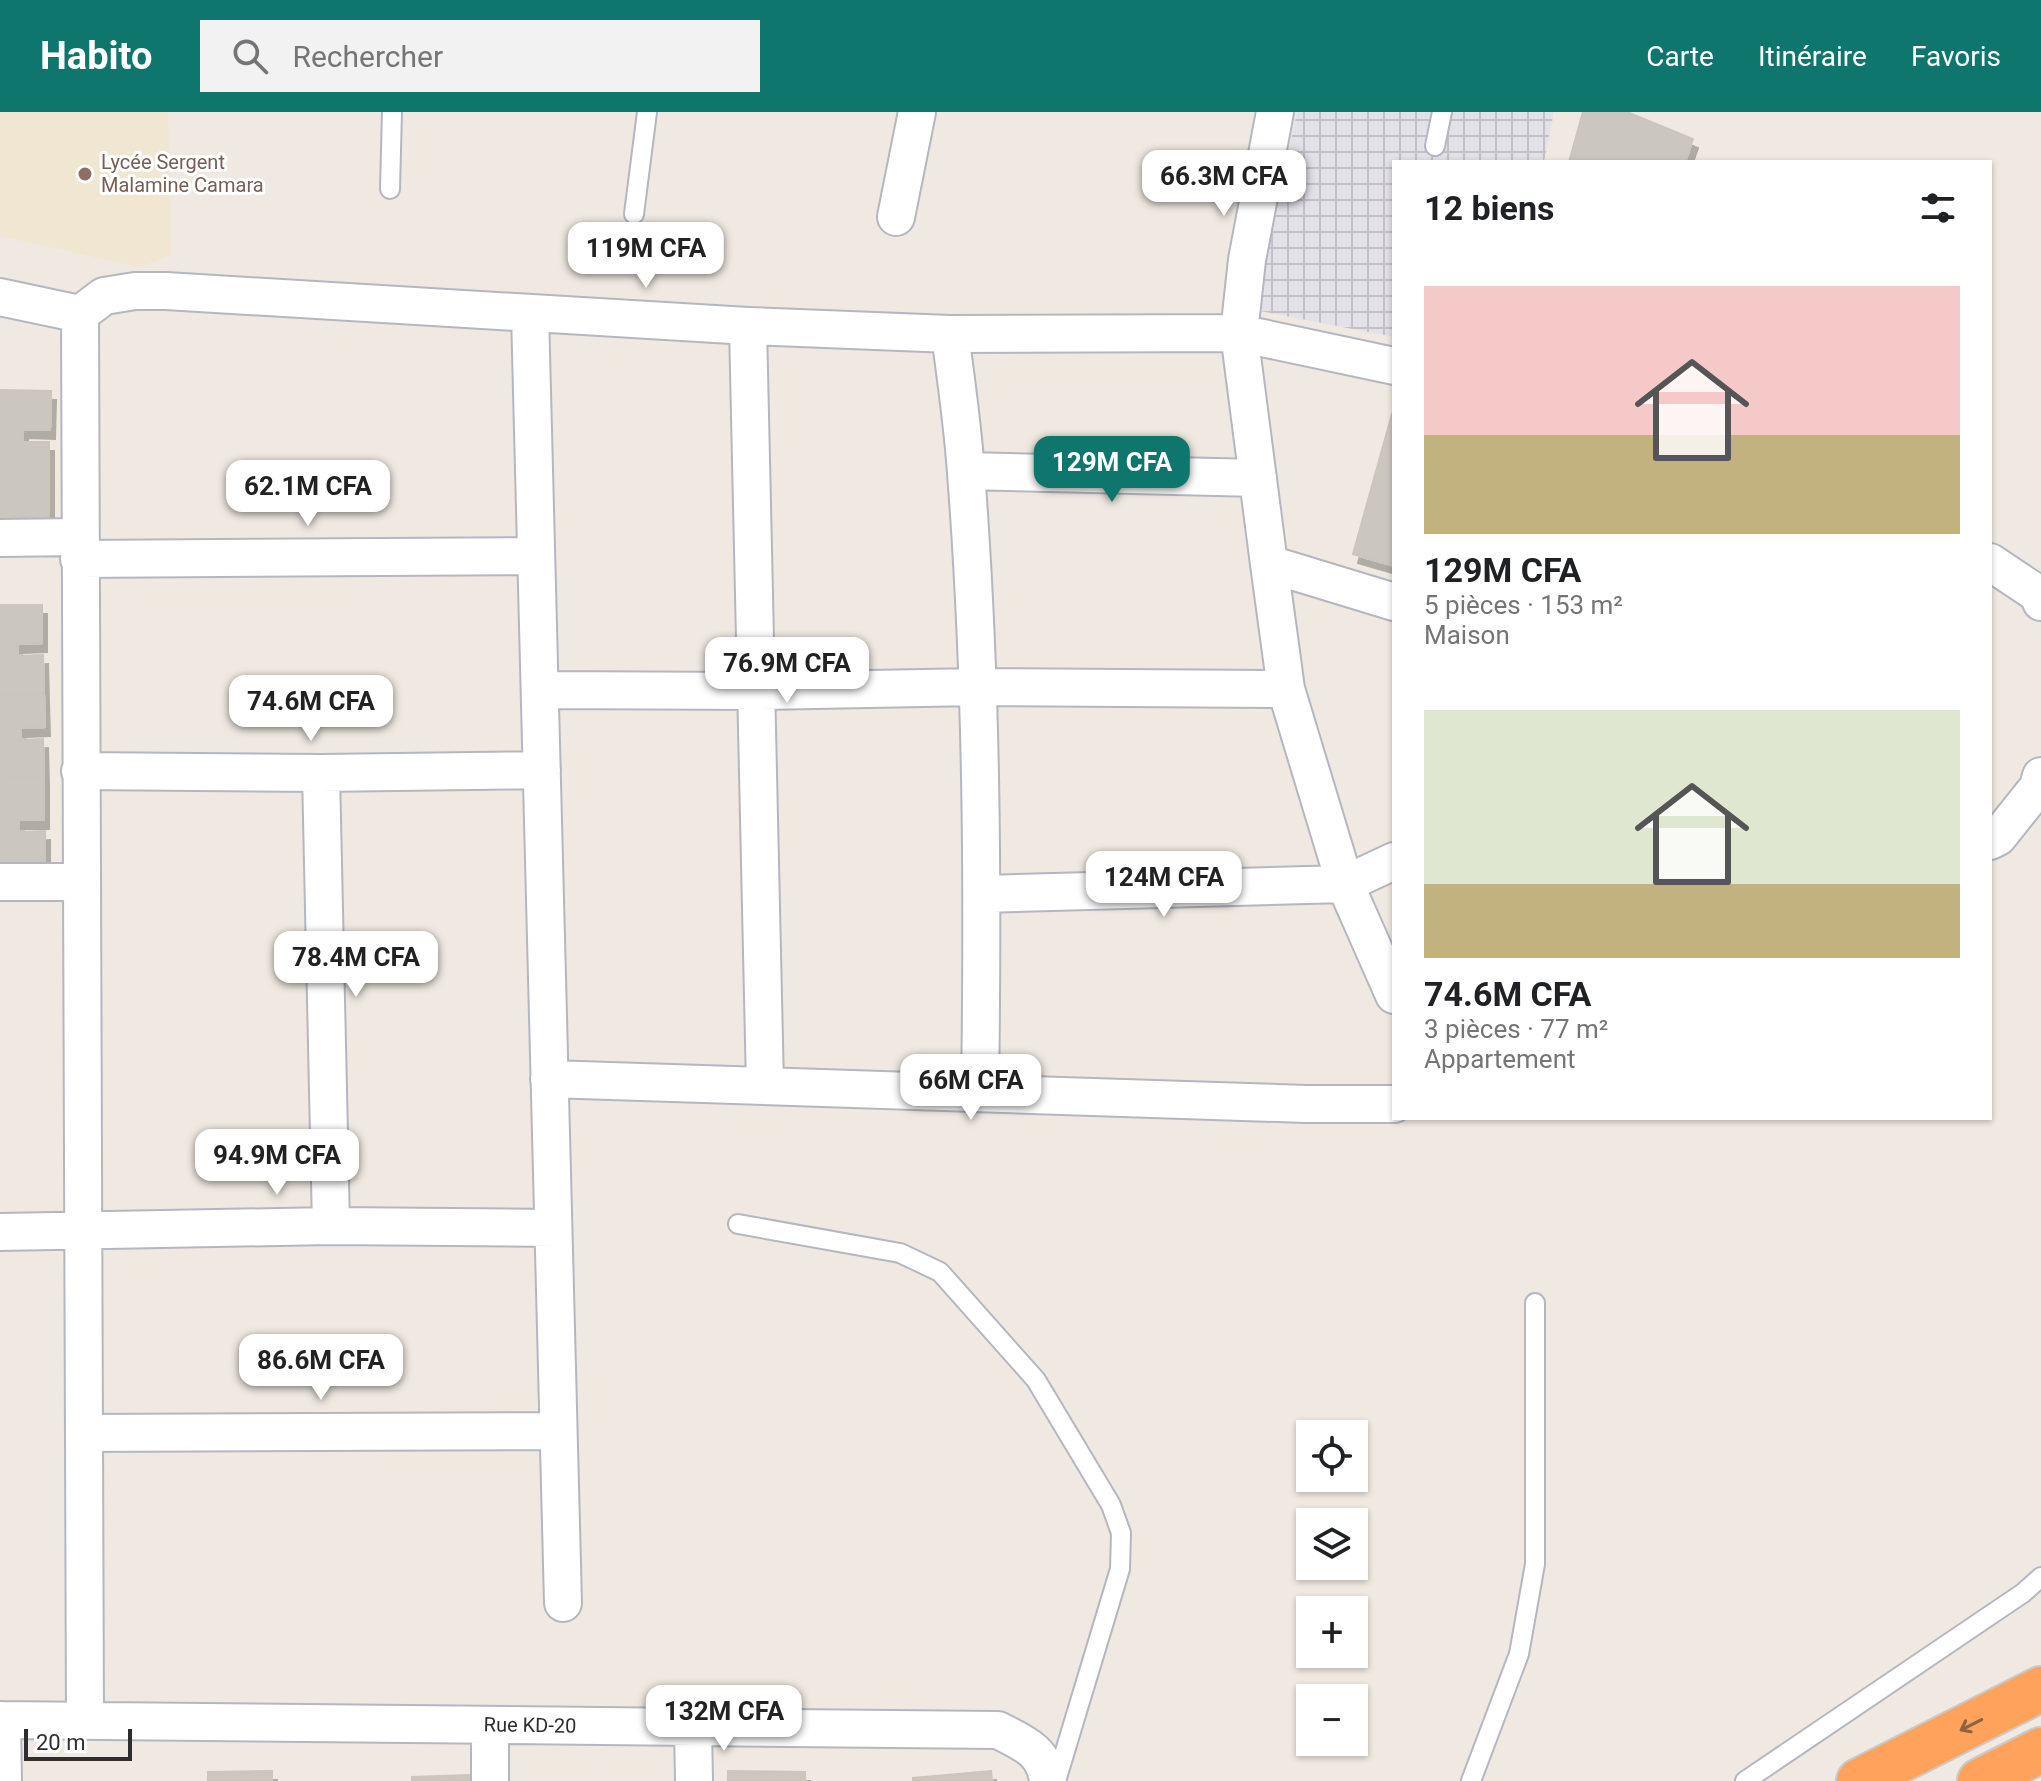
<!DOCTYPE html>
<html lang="fr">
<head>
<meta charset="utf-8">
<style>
	:root { --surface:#fff; --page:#f2f2f2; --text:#202124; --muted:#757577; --accent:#0f766e }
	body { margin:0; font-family:Roboto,sans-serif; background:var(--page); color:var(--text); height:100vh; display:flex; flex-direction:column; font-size:30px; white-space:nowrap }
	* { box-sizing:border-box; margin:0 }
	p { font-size:26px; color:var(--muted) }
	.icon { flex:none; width:44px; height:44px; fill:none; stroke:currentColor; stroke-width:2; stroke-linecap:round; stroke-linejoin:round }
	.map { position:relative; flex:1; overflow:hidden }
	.side { position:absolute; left:1392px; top:48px; width:600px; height:960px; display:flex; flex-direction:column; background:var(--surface); border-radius:0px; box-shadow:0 2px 6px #0004 }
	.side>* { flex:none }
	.controls { position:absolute; left:1296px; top:1308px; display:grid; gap:16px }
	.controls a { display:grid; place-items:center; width:72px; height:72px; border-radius:0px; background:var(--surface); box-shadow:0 2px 6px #0004; font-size:40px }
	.scale { position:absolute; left:24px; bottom:20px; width:108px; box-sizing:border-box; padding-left:8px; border:4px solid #2e2e2e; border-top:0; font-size:22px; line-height:28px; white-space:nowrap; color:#2e2e2e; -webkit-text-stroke:6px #fff; paint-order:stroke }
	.price { position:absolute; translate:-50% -68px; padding:0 18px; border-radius:16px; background:#fff; color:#222; font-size:26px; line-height:52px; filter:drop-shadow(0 2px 4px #0008) }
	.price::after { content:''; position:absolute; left:50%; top:48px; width:24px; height:18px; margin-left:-12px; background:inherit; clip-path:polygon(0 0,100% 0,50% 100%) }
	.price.selected { background:var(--accent); color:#fff }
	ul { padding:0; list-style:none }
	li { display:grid; align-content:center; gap:16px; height:424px; padding:0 32px }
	li span { display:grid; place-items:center; height:248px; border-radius:0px; color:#555 }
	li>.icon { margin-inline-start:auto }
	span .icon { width:144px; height:144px; fill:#fffc; stroke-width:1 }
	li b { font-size:34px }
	h2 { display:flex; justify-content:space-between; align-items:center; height:96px; padding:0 32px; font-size:34px }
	header { display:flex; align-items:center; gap:48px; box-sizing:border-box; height:112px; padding:0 40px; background:var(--accent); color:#fff }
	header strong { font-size:38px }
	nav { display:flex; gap:44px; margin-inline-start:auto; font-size:28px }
	.search { width:560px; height:72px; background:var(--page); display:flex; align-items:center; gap:20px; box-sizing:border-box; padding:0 28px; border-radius:0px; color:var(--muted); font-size:30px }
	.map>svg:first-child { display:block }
	.industrial { fill:url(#industrial-grid) }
	.education { fill:#f0e6d1 }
	.building { fill:#cbc7bf; stroke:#cbc5ba; stroke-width:2; filter:url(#shadow) }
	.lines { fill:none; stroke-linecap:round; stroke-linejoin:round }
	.lane-casing { stroke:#b4b7c1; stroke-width:22 }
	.street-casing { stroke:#b4b7c1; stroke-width:40 }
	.highway-casing { stroke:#c9c9c9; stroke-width:48 }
	.lane { stroke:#fff; stroke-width:18 }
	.street { stroke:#fff; stroke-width:36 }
	.highway { stroke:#ffa35c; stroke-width:44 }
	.oneway { stroke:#8c6343 }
	.education-dot { fill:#8d6e63; stroke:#fff; stroke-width:3 }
	.labels { text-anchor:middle; stroke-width:6; stroke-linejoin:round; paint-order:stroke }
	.education-label { font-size:20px; fill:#785e54; stroke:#fff; text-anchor:start }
	.street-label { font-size:20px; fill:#2e2e2e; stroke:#fff }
</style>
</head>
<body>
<header>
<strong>Habito</strong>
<div class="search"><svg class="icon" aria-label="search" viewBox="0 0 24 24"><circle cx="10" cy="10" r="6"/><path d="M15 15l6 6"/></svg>Rechercher</div>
<nav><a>Carte</a><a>Itinéraire</a><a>Favoris</a></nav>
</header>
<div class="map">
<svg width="2041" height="1669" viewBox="0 0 2041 1669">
	<defs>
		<pattern id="industrial-grid" width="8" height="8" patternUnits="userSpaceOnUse" patternTransform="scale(2)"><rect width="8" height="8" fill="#e3e1e8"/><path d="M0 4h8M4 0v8" fill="none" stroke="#c3c1c7"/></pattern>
		<filter id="shadow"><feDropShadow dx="5" dy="9" stdDeviation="0" flood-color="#0004"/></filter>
	</defs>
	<rect width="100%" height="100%" fill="#efe9e1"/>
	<!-- industrial -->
	<path class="industrial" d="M1297,0H1554L1544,50H1394V225L1255,198Z"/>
	<!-- education -->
	<path class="education" d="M0,0H168L171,143L139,155L0,124Z"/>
	<!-- building -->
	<path class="building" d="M1583,0H1627L1693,27L1685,50H1569Z
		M0,278L51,279L50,318L23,317V330H49V406L0,405Z
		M1392,302L1394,303V454L1353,442Z
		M0,493H42V531L17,532L18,544L43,543L44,582L0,583Z
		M44,582L45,615L21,616V628L43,627L44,666H0V583Z
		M0,666H44V708H19V720L45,719V757L0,758Z
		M272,1659V1669H208V1660Z
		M728,1659L805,1660V1669H728Z
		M991,1659L992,1669H913V1666Z
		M470,1663V1669H412V1665Z"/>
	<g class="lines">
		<defs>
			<path id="lane" d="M1435,34L1442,0
				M390,77L392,0
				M634,102L647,0
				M738,1112L900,1141L940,1160L1036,1268L1111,1393L1121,1421L1120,1457L1056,1669
				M1471,1669L1519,1542L1535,1452V1191
				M1745,1669L2023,1481L2041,1465"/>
			<path id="street" d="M1275,0L1247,148L1239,221L1269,452L1286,577L1345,772L1394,883
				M896,105L917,0
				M0,185L80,202L104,184L135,179H166L748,214L950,222L1239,221L1394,254
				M530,201L563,1491
				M80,202L85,1609
				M748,214L765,974
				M950,222C956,268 963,315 966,361C982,567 983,774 980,981
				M966,359L1258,366
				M0,426L79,425
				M79,447L536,444
				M1990,450L2038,482L2041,490
				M1269,452L1394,490
				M540,578L757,579L977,575L1286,577
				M80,659L321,661L542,658
				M321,661L331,1114
				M1990,729L1998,725L2038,675L2041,664
				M0,770H80
				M983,782L1345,772L1394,749
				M549,967L1306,992H1394
				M0,1120L331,1114L553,1116
				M84,1321L558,1319
				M0,1608L998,1618C1023,1631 1044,1638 1048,1669
				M2,1608L3,1669
				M490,1613V1669
				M693,1615L694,1669"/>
			<path id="highway" d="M1859,1669L2041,1577
				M1980,1669L2041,1638"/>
		</defs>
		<!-- lane casing -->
		<use href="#lane" class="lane-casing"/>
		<!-- street casing -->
		<use href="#street" class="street-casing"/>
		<!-- highway casing -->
		<use href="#highway" class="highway-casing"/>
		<!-- lane -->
		<use href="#lane" class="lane"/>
		<!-- street -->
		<use href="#street" class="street"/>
		<!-- highway -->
		<use href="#highway" class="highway"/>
	</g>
	<!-- one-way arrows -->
	<defs><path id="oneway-shaft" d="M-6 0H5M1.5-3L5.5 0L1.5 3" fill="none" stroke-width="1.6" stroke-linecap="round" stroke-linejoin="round" transform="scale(2)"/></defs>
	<use class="oneway" href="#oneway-shaft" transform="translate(1971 1613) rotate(153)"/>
	<!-- markers -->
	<circle class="education-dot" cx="85" cy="62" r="8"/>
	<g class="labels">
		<!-- education labels -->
		<g class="education-label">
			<text x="101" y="57">Lycée Sergent<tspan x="101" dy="23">Malamine Camara</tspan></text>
		</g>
		<!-- street labels -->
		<g class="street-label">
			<text transform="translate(530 1613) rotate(1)" y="7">Rue KD-20</text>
		</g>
	</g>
</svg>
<div class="controls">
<a><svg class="icon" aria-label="locate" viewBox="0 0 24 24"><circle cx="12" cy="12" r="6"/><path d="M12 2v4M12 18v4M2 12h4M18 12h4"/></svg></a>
<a><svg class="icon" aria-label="layers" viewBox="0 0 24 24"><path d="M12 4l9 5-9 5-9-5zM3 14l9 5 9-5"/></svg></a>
<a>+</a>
<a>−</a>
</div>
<div class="scale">20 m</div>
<b class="price" style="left:1224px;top:106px">66.3M CFA</b>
<b class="price" style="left:646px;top:178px">119M CFA</b>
<b class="price selected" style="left:1112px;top:392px">129M CFA</b>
<b class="price" style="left:308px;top:416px">62.1M CFA</b>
<b class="price" style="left:787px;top:593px">76.9M CFA</b>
<b class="price" style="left:311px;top:631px">74.6M CFA</b>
<b class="price" style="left:1164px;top:807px">124M CFA</b>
<b class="price" style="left:356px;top:887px">78.4M CFA</b>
<b class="price" style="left:971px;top:1010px">66M CFA</b>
<b class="price" style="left:277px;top:1085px">94.9M CFA</b>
<b class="price" style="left:321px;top:1290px">86.6M CFA</b>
<b class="price" style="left:724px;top:1641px">132M CFA</b>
<section class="side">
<h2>12 biens<svg class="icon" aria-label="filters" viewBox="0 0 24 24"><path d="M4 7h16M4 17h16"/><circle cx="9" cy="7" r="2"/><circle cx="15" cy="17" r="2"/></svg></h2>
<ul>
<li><span style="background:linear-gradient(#f6c9c9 60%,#c2b280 0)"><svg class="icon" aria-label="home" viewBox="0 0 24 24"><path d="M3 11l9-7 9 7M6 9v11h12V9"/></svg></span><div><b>129M CFA</b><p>5 pièces · 153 m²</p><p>Maison</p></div></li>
<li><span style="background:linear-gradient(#dfe7d0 70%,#c2b280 0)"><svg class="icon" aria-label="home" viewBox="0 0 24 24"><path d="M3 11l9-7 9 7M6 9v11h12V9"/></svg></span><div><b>74.6M CFA</b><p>3 pièces · 77 m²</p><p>Appartement</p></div></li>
</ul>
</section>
</div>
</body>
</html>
